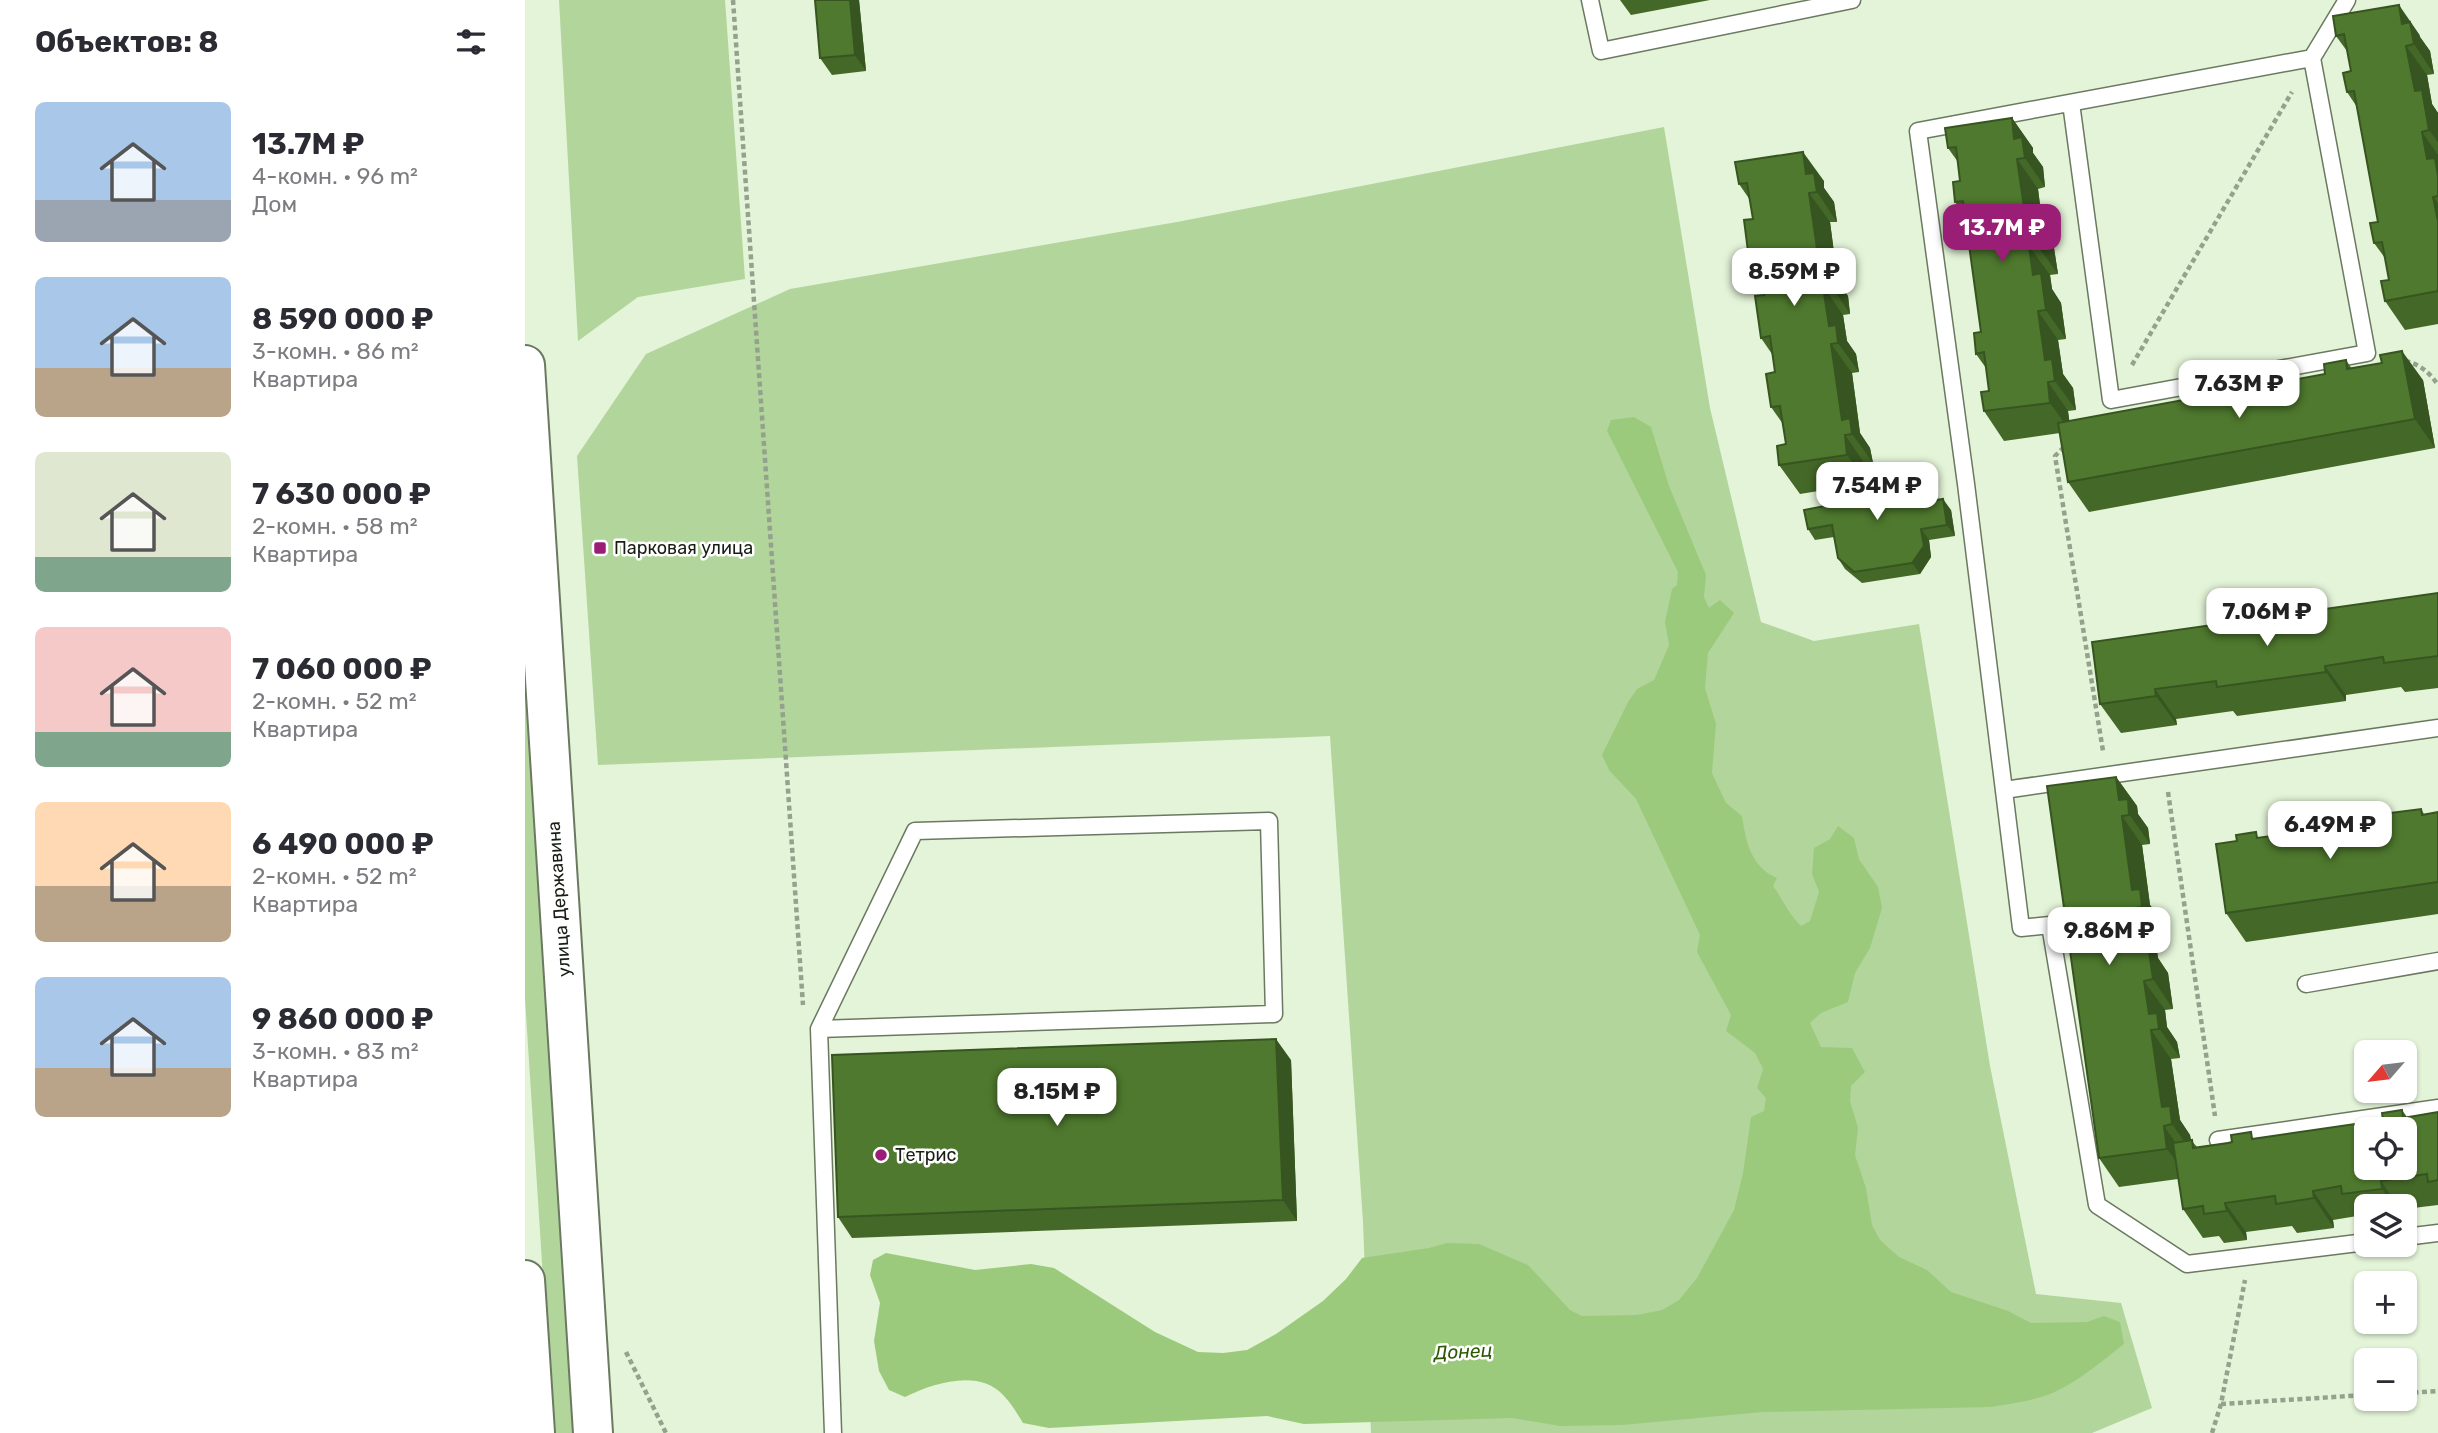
<!DOCTYPE html>
<html lang="ru">
<head>
<meta charset="utf-8">
<style>
	:root { --surface:#fff; --page:#f7f7f7; --text:#2b2b33; --muted:#7c7c81; --accent:#9a1e75 }
	body { margin:0; font-family:Rubik,sans-serif; background:var(--page); color:var(--text); height:100vh; display:flex; flex-direction:column; font-size:26px; white-space:nowrap }
	* { box-sizing:border-box; margin:0 }
	p { font-size:23px; color:var(--muted) }
	.icon { flex:none; width:38px; height:38px; fill:none; stroke:currentColor; stroke-width:2; stroke-linecap:round; stroke-linejoin:round }
	.map { position:relative; flex:1; overflow:hidden }
	.panel { display:flex; flex-direction:column; background:var(--surface); width:525px }
	.panel>* { flex:none }
	.needle { width:46px; rotate:242deg }
	.controls { position:absolute; left:1829px; top:1040px; display:grid; gap:14px }
	.controls a { display:grid; place-items:center; width:63px; height:63px; border-radius:10px; background:var(--surface); box-shadow:0 2px 5px #0004; font-size:35px }
	.price { position:absolute; translate:-50% -60px; padding:0 16px; border-radius:14px; background:#fff; color:#222; font-size:23px; line-height:46px; filter:drop-shadow(0 2px 4px #0008) }
	.price::after { content:''; position:absolute; left:50%; top:42px; width:21px; height:16px; margin-left:-10px; background:inherit; clip-path:polygon(0 0,100% 0,50% 100%) }
	.price.selected { background:var(--accent); color:#fff }
	ul { padding:0; list-style:none }
	li { display:flex; align-items:center; gap:21px; height:175px; padding:0 35px }
	li span { display:grid; place-items:center; flex:none; width:196px; height:140px; border-radius:10px; color:#555 }
	li>.icon { margin-inline-start:auto }
	span .icon { width:84px; height:84px; fill:#fffc; stroke-width:1 }
	li b { font-size:30px }
	h2 { display:flex; justify-content:space-between; align-items:center; height:84px; padding:0 35px; font-size:30px }
	main { display:flex; flex:1; min-height:0 }
	.map>svg:first-child { display:block }
	.green { fill:#b2d59c }
	.water { fill:#9cca7c }
	.lines { fill:none; stroke-linecap:round; stroke-linejoin:round }
	.lane-casing { stroke:#6a7960; stroke-width:19 }
	.primary-casing { stroke:#6a7960; stroke-width:42 }
	.path { stroke:#94a18c; stroke-width:4.5; stroke-dasharray:5 3.5; stroke-linecap:butt }
	.lane { stroke:#fff; stroke-width:16 }
	.primary { stroke:#fff; stroke-width:38 }
	.wall { fill:#446828 }
	.shaded-wall { fill:#375520 }
	.building { fill:#4f792e; stroke:#375520; stroke-width:2; fill-rule:evenodd }
	.poi-dot { fill:#9a1e75; stroke:#fff; stroke-width:2.5 }
	.labels { text-anchor:middle; stroke-width:5; stroke-linejoin:round; paint-order:stroke }
	.poi-label { font-size:18px; fill:#181e14; stroke:#fff; text-anchor:start }
	.street-label { font-size:18px; fill:#181e14; stroke:#fff }
	.water-label { font-size:19px; font-style:italic; fill:#2f5802; stroke:#fff }
</style>
</head>
<body>
<main>
<section class="panel">
<h2>Объектов: 8<svg class="icon" aria-label="filters" viewBox="0 0 24 24"><path d="M4 7h16M4 17h16"/><circle cx="9" cy="7" r="2"/><circle cx="15" cy="17" r="2"/></svg></h2>
<ul>
<li><span style="background:linear-gradient(#a9c7e8 70%,#9aa5b1 0)"><svg class="icon" aria-label="home" viewBox="0 0 24 24"><path d="M3 11l9-7 9 7M6 9v11h12V9"/></svg></span><div><b>13.7M ₽</b><p>4-комн. · 96 m²</p><p>Дом</p></div></li>
<li><span style="background:linear-gradient(#a9c7e8 65%,#b9a48a 0)"><svg class="icon" aria-label="home" viewBox="0 0 24 24"><path d="M3 11l9-7 9 7M6 9v11h12V9"/></svg></span><div><b>8 590 000 ₽</b><p>3-комн. · 86 m²</p><p>Квартира</p></div></li>
<li><span style="background:linear-gradient(#dfe7d0 75%,#7fa58c 0)"><svg class="icon" aria-label="home" viewBox="0 0 24 24"><path d="M3 11l9-7 9 7M6 9v11h12V9"/></svg></span><div><b>7 630 000 ₽</b><p>2-комн. · 58 m²</p><p>Квартира</p></div></li>
<li><span style="background:linear-gradient(#f6c9c9 75%,#7fa58c 0)"><svg class="icon" aria-label="home" viewBox="0 0 24 24"><path d="M3 11l9-7 9 7M6 9v11h12V9"/></svg></span><div><b>7 060 000 ₽</b><p>2-комн. · 52 m²</p><p>Квартира</p></div></li>
<li><span style="background:linear-gradient(#ffd9b3 60%,#b9a48a 0)"><svg class="icon" aria-label="home" viewBox="0 0 24 24"><path d="M3 11l9-7 9 7M6 9v11h12V9"/></svg></span><div><b>6 490 000 ₽</b><p>2-комн. · 52 m²</p><p>Квартира</p></div></li>
<li><span style="background:linear-gradient(#a9c7e8 65%,#b9a48a 0)"><svg class="icon" aria-label="home" viewBox="0 0 24 24"><path d="M3 11l9-7 9 7M6 9v11h12V9"/></svg></span><div><b>9 860 000 ₽</b><p>3-комн. · 83 m²</p><p>Квартира</p></div></li>
</ul>
</section>
<div class="map">
<svg width="1913" height="1433" viewBox="0 0 1913 1433">
	<rect width="100%" height="100%" fill="#e3f4d8"/>
	<!-- green -->
	<path class="green" d="M34,0H200L220,279L113,297L53,341Z
		M1139,127L1185,408L1236,622L1289,641L1394,624L1465,1066L1511,1294L1596,1303L1627,1408L1567,1433H846L838,1222L805,736L73,765L52,456L121,354L265,289L652,222Z
		M0,637L50,1433H28L0,999Z"/>
	<!-- water -->
	<path class="water" d="M1109,417L1126,427L1144,486L1181,575L1179,597L1184,608L1195,600L1209,613L1183,653L1180,688L1191,724L1187,773L1201,803L1217,816C1221,842 1226,867 1252,878L1248,886C1258,900 1264,914 1276,926L1285,921L1294,892L1287,874L1289,848L1305,839L1313,826L1329,838L1334,859L1353,887L1357,908L1345,948L1330,973L1323,1002L1296,1013L1285,1023L1296,1047L1327,1048L1340,1072L1326,1086L1325,1101L1333,1128L1330,1155L1341,1188L1347,1225L1355,1240L1374,1257L1402,1270L1426,1292L1483,1311L1506,1323L1562,1322L1579,1316L1595,1322L1599,1344C1576,1362 1553,1382 1525,1394C1507,1401 1485,1404 1466,1407L1238,1412L1097,1425L1035,1426L987,1418L779,1424L742,1416L524,1428L498,1423C492,1414 487,1404 479,1396C455,1368 408,1383 380,1397L364,1390L354,1371L349,1341L355,1303L345,1275L348,1260L361,1253L450,1270L506,1264L529,1268L630,1332L673,1352L698,1353L722,1350L751,1334L798,1301L821,1279L837,1258L904,1248L922,1243L954,1244L1003,1265L1045,1310L1057,1316L1112,1315L1137,1310L1154,1300L1172,1278L1209,1210L1218,1173L1226,1117L1239,1111L1241,1098L1232,1088L1238,1069L1230,1053L1201,1031L1206,1015L1172,952L1175,935L1111,799L1084,770L1077,755L1103,702L1112,689L1129,680L1144,645L1140,622L1147,589L1152,585L1153,572L1082,431L1086,420Z"/>
	<g class="lines">
		<defs>
			<path id="lane" d="M1065,0L1076,51L1327,0
				M1787,58L1393,131L1441,484L1496,928L1525,925L1572,1205L1662,1264L1841,1242
				M1546,103L1586,400L1842,353L1787,58L1822,0
				M1479,790L1913,728
				M1781,984L1913,961
				M294,1029L749,1014L744,821L390,831L294,1029L308,1433
				M1693,1140L1913,1108
				M1880,1237L1913,1233"/>
			<path id="primary" d="M0,365L68,1433
				M0,1280L10,1433"/>
		</defs>
		<!-- lane casing -->
		<use href="#lane" class="lane-casing"/>
		<!-- primary casing -->
		<use href="#primary" class="primary-casing"/>
		<!-- path -->
		<path class="path" d="M208,0L278,1005
			M1880,361C1895,364 1905,373 1913,385
			M1607,365L1767,92
			M1539,447L1530,456L1578,751
			M1643,792L1690,1116
			M101,1352L141,1433
			M1880,1393L1913,1391
			M1696,1404L1841,1395
			M1687,1433L1696,1404L1720,1280"/>
		<!-- lane -->
		<use href="#lane" class="lane"/>
		<!-- primary -->
		<use href="#primary" class="primary"/>
	</g>
	<!-- wall -->
	<path class="wall" d="M290,0H334L341,71L307,75L295,58Z
		M1095,0H1185L1106,15Z
		M1808,16L1894,34L1895,37L1905,51L1909,74L1902,75L1907,104L1913,113V324L1880,330L1860,301L1864,280L1860,258L1849,243L1853,222L1832,107L1822,92L1826,71L1822,51L1811,36Z
		M1487,118L1508,148V153L1518,167L1520,187L1513,189L1517,221L1527,235L1533,274L1525,275L1527,289L1536,303L1541,339L1533,340L1538,374L1548,388L1551,410L1543,411L1544,421L1800,374L1821,360L1827,369L1898,380L1910,448L1564,512L1543,482L1535,433L1479,441L1459,411L1464,391L1461,368L1451,354L1456,332L1440,216L1430,202L1435,181L1433,162L1423,148Z
		M1210,162L1299,181V188L1309,202L1312,222H1305L1313,283L1323,296L1325,314L1318,315L1322,341L1331,354L1334,372L1327,373L1335,433L1345,448L1348,463L1340,464L1342,479L1397,497L1398,502L1426,510L1430,536L1404,540L1406,557L1395,574L1337,583L1320,569L1313,558L1309,537L1290,540L1283,529L1305,505L1312,488L1275,494L1254,465L1261,444L1258,424L1246,407L1250,372L1247,354L1236,338L1239,295L1236,276L1224,259L1228,219L1225,200L1214,184Z
		M1913,593V688L1880,692L1876,687L1821,695V701L1814,702L1712,716L1708,711L1651,719L1652,725L1596,733L1575,704Z
		M1591,777L1612,806L1613,814L1623,828L1625,844L1617,845L1625,905L1635,918L1638,936L1630,937L1633,958L1643,973L1648,1009L1640,1010L1642,1027L1652,1042L1655,1058L1646,1059L1655,1120L1665,1135L1666,1140L1672,1147L1858,1120L1877,1110L1882,1117L1913,1112V1205L1880,1209V1206H1841V1223H1837L1832,1216L1808,1220L1809,1228L1772,1233L1767,1226L1721,1232L1722,1240L1699,1243L1694,1236L1678,1238L1658,1209L1653,1179L1594,1187L1574,1158Z
		M1896,809L1899,814L1913,812V914L1721,942L1701,913L1712,841L1806,828L1823,819L1827,825L1858,820Z
		M766,1060L772,1221L327,1238L313,1217Z"/>
	<!-- shaded-wall -->
	<path class="shaded-wall" d="M325,0H334L341,71L330,55Z
		M1874,5L1894,34L1895,37L1905,51L1909,74L1889,44L1877,24Z
		M1881,46L1902,75L1907,104L1913,113V142L1904,130L1890,91Z
		M1487,118L1508,148V153L1518,167L1520,187L1500,158L1489,139Z
		M1897,132L1913,155V176L1902,159Z
		M1278,152L1299,181V188L1309,202L1312,222L1292,192L1281,174Z
		M1492,159L1513,189L1517,221L1527,235L1533,274L1512,245L1499,207Z
		M1284,193L1305,222L1313,283L1323,296L1325,314L1295,269Z
		M1908,197L1913,203V221Z
		M1504,246L1525,275L1527,289L1536,303L1541,339L1521,310L1508,275Z
		M1298,286L1318,315L1322,341L1331,354L1334,372L1313,343L1304,326Z
		M1513,311L1533,340L1538,374L1548,388L1551,410L1530,381L1520,360Z
		M1306,344L1327,373L1335,433L1345,448L1348,463L1317,420Z
		M1877,351L1898,380L1910,448L1890,419Z
		M1523,382L1543,411L1546,432L1525,403Z
		M1320,435L1340,464L1343,484L1322,455Z
		M1389,486L1397,497L1400,514L1392,503Z
		M1418,499L1426,510L1430,536L1422,525Z
		M1396,529L1404,540L1406,557L1395,574L1387,563Z
		M1800,666L1821,695V701L1801,672Z
		M1630,689L1651,719L1652,725L1631,696Z
		M1591,777L1612,806L1613,814L1623,828L1625,844L1594,800Z
		M1597,816L1617,845L1625,905L1635,918L1638,936L1607,890Z
		M1609,908L1630,937L1633,958L1643,973L1648,1009L1628,979L1614,945Z
		M1619,981L1640,1010L1642,1027L1652,1042L1655,1058L1624,1014Z
		M1626,1030L1646,1059L1655,1120L1665,1135L1668,1154L1647,1124L1637,1107Z
		M751,1039L766,1060L772,1221L758,1200Z
		M1639,1126L1659,1155L1663,1178L1642,1149Z
		M1856,1181L1873,1206H1869L1857,1189Z
		M1788,1191L1808,1220L1809,1228L1789,1198Z
		M1700,1203L1721,1232L1722,1240L1702,1211Z"/>
	<!-- building -->
	<path class="building" d="M290,0H325L330,55L295,58Z
		M1874,5L1877,24L1885,22L1889,44L1881,46L1890,91L1897,90L1904,130L1897,132L1902,159L1910,158L1913,176V196L1908,197L1913,221V291L1860,301L1856,281L1864,280L1857,242L1849,243L1845,223L1853,222L1829,91L1822,92L1818,73L1826,71L1819,34L1811,36L1808,16Z
		M1487,118L1489,139L1497,137L1500,158L1492,159L1499,207L1507,206L1512,245L1504,246L1508,275L1516,273L1521,310L1513,311L1520,360L1527,359L1530,381L1523,382L1525,403L1459,411L1456,392L1464,391L1459,352L1451,354L1449,333L1456,332L1438,201L1430,202L1428,182L1435,181L1431,147L1423,148L1420,128Z
		M1278,152L1281,174L1289,173L1292,192L1284,193L1295,269L1303,267L1305,285L1298,286L1304,326L1311,325L1313,343L1306,344L1317,420L1325,418L1327,434L1320,435L1322,455L1254,465L1252,446L1261,444L1255,406L1246,407L1241,374L1250,372L1245,336L1236,338L1230,296L1239,295L1234,258L1224,259L1219,220L1228,219L1222,183L1214,184L1210,162Z
		M1877,351L1890,419L1543,482L1533,423L1800,374L1799,364L1821,360L1822,369L1857,363L1855,355Z
		M1375,474L1389,486L1392,503L1418,499L1422,525L1396,529L1399,546L1387,563L1329,572L1313,558L1307,525L1283,529L1279,510L1305,505L1304,500L1316,483Z
		M1913,593V656L1859,663L1858,657L1800,666L1801,672L1794,673L1692,687L1691,681L1630,689L1631,696L1575,704L1567,642Z
		M1591,777L1594,800L1603,799L1604,815L1597,816L1607,890L1615,889L1617,907L1609,908L1614,945L1623,944L1628,979L1619,981L1624,1014L1632,1013L1634,1029L1626,1030L1637,1107L1645,1106L1647,1124L1639,1126L1642,1149L1574,1158L1522,786Z
		M1896,809L1897,815L1913,812V882L1701,913L1691,844L1712,841L1711,835L1731,832L1732,838L1806,828L1805,821L1823,819L1824,825L1858,820V814Z
		M751,1039L758,1200L313,1217L307,1055Z
		M1877,1110L1878,1118L1913,1112V1180L1903,1182L1902,1174L1856,1181L1857,1189L1817,1194L1816,1186L1788,1191L1789,1198L1751,1204L1750,1196L1700,1203L1702,1211L1679,1214L1678,1206L1658,1209L1648,1143L1667,1140L1668,1148L1703,1143L1707,1142L1706,1135L1726,1132L1727,1139L1858,1120L1857,1113ZM1841,1129H1880V1167H1841Z"/>
	<!-- markers -->
	<g class="poi-dot">
		<rect x="68" y="541" width="14" height="14" rx="3.5"/>
		<circle cx="356" cy="1155" r="7"/>
	</g>
	<g class="labels">
		<!-- poi labels -->
		<g class="poi-label">
			<text x="89" y="554">Парковая улица</text>
			<text x="370" y="1161">Тетрис</text>
		</g>
		<!-- street labels -->
		<g class="street-label">
			<text transform="translate(34 899) rotate(-94)" y="6">улица Державина</text>
		</g>
		<!-- water labels -->
		<g class="water-label">
			<text transform="translate(938 1351) rotate(-3)" y="7">Донец</text>
		</g>
	</g>
</svg>
<div class="controls">
<a><svg class="needle" viewBox="-14 -14 28 28"><path d="M0-13l5 13h-10z" fill="#e53935"/><path d="M0 13l5-13h-10z" fill="#7c7c81"/></svg></a>
<a><svg class="icon" aria-label="locate" viewBox="0 0 24 24"><circle cx="12" cy="12" r="6"/><path d="M12 2v4M12 18v4M2 12h4M18 12h4"/></svg></a>
<a><svg class="icon" aria-label="layers" viewBox="0 0 24 24"><path d="M12 4l9 5-9 5-9-5zM3 14l9 5 9-5"/></svg></a>
<a>+</a>
<a>−</a>
</div>
<b class="price selected" style="left:1477px;top:264px">13.7M ₽</b>
<b class="price" style="left:1269px;top:308px">8.59M ₽</b>
<b class="price" style="left:1714px;top:420px">7.63M ₽</b>
<b class="price" style="left:1352px;top:522px">7.54M ₽</b>
<b class="price" style="left:1742px;top:648px">7.06M ₽</b>
<b class="price" style="left:1805px;top:861px">6.49M ₽</b>
<b class="price" style="left:1584px;top:967px">9.86M ₽</b>
<b class="price" style="left:532px;top:1128px">8.15M ₽</b>
</div>
</main>
</body>
</html>
